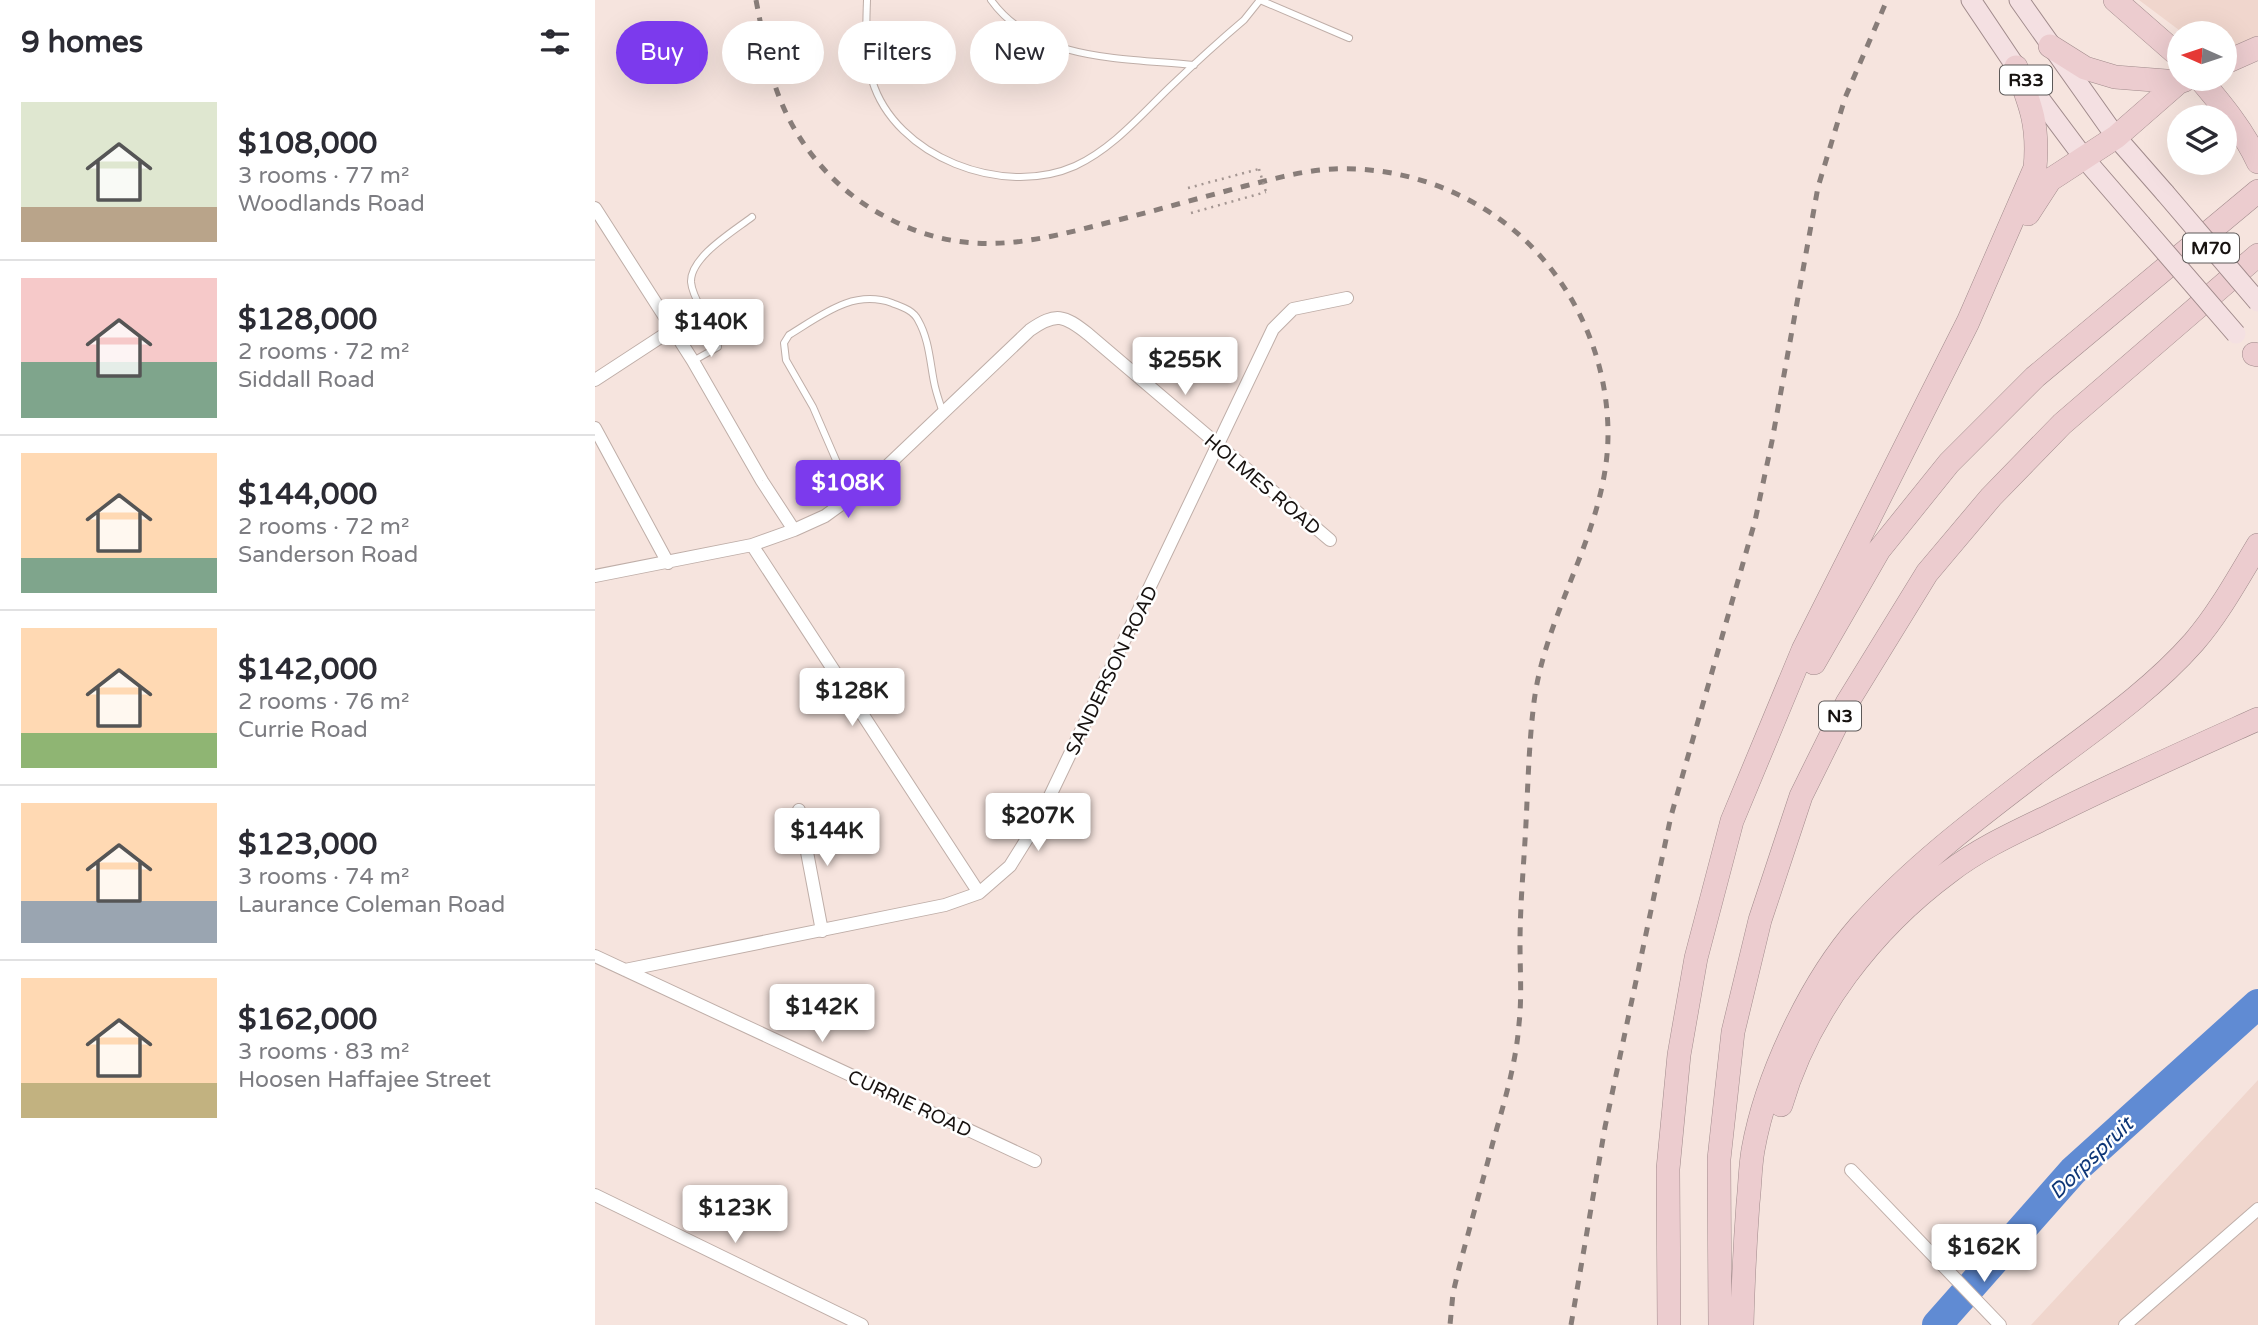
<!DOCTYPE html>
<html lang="en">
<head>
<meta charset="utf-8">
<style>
	:root { --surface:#fff; --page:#f7f7f7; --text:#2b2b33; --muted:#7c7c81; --line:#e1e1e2; --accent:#7c3aed }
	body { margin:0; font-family:"Varela Round",sans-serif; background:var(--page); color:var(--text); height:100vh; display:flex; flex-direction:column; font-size:26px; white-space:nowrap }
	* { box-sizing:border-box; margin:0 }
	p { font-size:23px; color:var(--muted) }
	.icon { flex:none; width:38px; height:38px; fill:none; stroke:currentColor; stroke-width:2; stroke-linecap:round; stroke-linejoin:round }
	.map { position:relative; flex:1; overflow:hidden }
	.sheet { display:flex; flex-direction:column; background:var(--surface); width:595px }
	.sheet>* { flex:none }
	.hud { position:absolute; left:21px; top:21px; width:665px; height:63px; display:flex; gap:14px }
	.needle { width:46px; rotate:273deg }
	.buttons { position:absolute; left:1572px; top:21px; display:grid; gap:14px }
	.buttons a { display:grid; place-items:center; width:70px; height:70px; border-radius:50%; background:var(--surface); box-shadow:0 7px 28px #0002; font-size:35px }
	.price { position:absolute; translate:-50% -60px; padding:0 16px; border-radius:7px; background:#fff; color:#222; font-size:23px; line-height:46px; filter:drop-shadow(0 2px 4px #0008) }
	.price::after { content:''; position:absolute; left:50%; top:42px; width:21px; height:16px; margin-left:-10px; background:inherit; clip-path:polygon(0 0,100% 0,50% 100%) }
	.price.active { background:var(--accent); color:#fff }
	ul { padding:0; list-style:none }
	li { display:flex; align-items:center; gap:21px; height:175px; padding:0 21px }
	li+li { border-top:2px solid var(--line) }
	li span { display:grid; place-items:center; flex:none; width:196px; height:140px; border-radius:0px; color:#555 }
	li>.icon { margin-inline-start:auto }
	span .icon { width:84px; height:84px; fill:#fffc; stroke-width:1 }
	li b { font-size:30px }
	h2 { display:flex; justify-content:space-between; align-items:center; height:84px; padding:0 21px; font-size:30px }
	.pill { padding:0 24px; border-radius:32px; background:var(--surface); box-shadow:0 7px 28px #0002; font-size:24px; line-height:63px }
	.pill.active { background:var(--accent); color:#fff }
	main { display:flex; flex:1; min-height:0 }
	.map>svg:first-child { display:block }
	.built { fill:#f0d6cd }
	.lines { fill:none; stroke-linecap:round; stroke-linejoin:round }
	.river { stroke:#608bd3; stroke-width:30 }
	.lane-casing { stroke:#bfaea8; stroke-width:8 }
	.street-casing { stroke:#bfaea8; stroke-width:14 }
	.primary-casing { stroke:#a18b8c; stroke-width:21 }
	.highway-casing { stroke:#a18b8c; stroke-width:24 }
	.path { stroke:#a49692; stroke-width:2.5; stroke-dasharray:2 5; stroke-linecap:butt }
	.lane { stroke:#fff; stroke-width:6 }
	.street { stroke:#fff; stroke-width:12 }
	.primary { stroke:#f4e0e2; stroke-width:19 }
	.highway { stroke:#eccccf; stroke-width:23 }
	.rail { stroke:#887d79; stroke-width:5; stroke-dasharray:9 9; stroke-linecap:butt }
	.primary-bridge-casing { stroke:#a18b8c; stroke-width:21; stroke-linecap:butt }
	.path-bridge { stroke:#a49692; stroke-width:2.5; stroke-dasharray:2 5; stroke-linecap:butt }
	.primary-bridge { stroke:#f4e0e2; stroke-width:19 }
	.labels { text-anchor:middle; stroke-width:5; stroke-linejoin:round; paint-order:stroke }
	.shield { fill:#fff; stroke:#5d5958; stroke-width:2 }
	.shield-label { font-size:18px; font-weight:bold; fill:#171210 }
	.street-label { font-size:19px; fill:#171210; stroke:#fff }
	.water-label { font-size:21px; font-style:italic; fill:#0f3777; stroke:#fff }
</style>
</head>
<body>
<main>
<section class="sheet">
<h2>9 homes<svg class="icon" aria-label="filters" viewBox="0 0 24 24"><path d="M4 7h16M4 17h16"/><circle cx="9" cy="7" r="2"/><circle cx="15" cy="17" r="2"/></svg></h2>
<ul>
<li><span style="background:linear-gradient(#dfe7d0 75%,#b9a48a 0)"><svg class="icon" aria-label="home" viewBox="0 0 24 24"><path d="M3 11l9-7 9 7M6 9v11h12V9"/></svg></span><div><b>$108,000</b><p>3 rooms · 77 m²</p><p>Woodlands Road</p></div></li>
<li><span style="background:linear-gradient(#f6c9c9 60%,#7fa58c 0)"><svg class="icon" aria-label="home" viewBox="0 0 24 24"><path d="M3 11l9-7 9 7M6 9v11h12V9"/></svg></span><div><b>$128,000</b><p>2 rooms · 72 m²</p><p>Siddall Road</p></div></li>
<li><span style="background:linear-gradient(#ffd9b3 75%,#7fa58c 0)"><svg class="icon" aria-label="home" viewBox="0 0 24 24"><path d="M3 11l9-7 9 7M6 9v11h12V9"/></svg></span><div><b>$144,000</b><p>2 rooms · 72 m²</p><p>Sanderson Road</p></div></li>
<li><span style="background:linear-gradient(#ffd9b3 75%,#8fb573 0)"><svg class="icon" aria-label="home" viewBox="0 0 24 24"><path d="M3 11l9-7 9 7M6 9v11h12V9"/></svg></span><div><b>$142,000</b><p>2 rooms · 76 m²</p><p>Currie Road</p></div></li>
<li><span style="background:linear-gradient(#ffd9b3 70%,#9aa5b1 0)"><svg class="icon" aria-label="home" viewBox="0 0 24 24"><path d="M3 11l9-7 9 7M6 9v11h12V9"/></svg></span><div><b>$123,000</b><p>3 rooms · 74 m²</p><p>Laurance Coleman Road</p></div></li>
<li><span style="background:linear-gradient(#ffd9b3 75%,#c2b280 0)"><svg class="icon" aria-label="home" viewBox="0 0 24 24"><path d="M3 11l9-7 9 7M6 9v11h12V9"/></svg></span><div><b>$162,000</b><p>3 rooms · 83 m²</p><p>Hoosen Haffajee Street</p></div></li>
</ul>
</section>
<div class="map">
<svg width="1663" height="1325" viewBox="0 0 1663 1325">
	<rect width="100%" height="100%" fill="#f6e4de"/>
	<!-- built -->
	<path class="built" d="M1544,0H1663V46L1629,50V33H1588Z
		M1663,1080V1325H1436Z"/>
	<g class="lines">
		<!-- river -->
		<path class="river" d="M1342,1325L1478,1171L1663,1004"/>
		<defs>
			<path id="lane" d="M272,0C271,26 270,54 277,80C300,157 408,198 480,166C517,149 545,116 574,88C598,65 623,42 649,20L665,0
				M396,0C440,62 531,58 599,65
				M665,0L754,38
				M98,361L123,347C123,333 115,324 108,312C103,303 97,293 96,282C95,257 139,231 157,217
				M257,497L218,407L191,360L189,343L194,335C227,315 258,289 297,303C307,307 318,310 323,320C334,339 335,362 339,382C341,393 345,403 348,413"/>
			<path id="street" d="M0,208L98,361L167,481L199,530
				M0,380L78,329
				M0,428L73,563
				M157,545L384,893
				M0,576L157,545L199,530L230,516L270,487L435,330C461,312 469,315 493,334L735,540
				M204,810L227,931
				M0,956L440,1161
				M30,970L350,905L384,893L415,866L443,821L678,329L698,309L752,298
				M1256,1170L1405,1325
				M0,1195L267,1325
				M1530,1325L1663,1209"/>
			<path id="primary" d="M1376,0L1421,67L1489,158L1546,224
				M1424,0L1521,137L1570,193"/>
			<path id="highway" d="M1520,0L1584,56
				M1455,46L1490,68L1520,77L1584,82L1590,80
				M1629,63L1663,48
				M1605,79C1627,105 1648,130 1663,162
				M1433,214L1455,180L1521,137L1584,82
				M1659,354L1663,355
				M1219,663L1284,550L1354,463L1440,377L1663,191
				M1186,1105C1213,1012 1277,929 1354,872C1385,848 1421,832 1456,815C1524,781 1594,750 1663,719
				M1074,1325L1073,1169L1084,1055L1101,958L1137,821L1208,650L1373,322L1440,168C1444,126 1436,106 1421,67
				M1125,1325L1124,1159L1138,1032L1165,920L1206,796L1252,703L1332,573L1396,497L1467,424L1663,255
				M1147,1325C1148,1284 1150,1244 1153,1203C1155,1186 1155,1167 1158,1150C1171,1077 1215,983 1264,927C1316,868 1381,819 1444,771C1497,731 1555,692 1599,642C1624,613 1643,578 1663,545"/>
		</defs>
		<!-- lane casing -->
		<use href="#lane" class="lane-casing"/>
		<!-- street casing -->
		<use href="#street" class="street-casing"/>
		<!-- primary casing -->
		<use href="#primary" class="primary-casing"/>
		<!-- highway casing -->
		<use href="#highway" class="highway-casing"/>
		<!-- path -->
		<path class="path" d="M593,188L664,169
			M596,213L671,192"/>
		<!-- lane -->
		<use href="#lane" class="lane"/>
		<!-- street -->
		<use href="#street" class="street"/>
		<!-- primary -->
		<use href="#primary" class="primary"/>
		<!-- highway -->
		<use href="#highway" class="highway"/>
		<!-- rail -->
		<path class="rail" d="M161,0C166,26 171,53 178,79C195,137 236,188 289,216C372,261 438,242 523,220C566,209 608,197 650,186C679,179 709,170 739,169C810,166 881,193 932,242C983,292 1012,360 1013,431C1014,528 951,608 939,702C934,742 933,783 931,823C929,863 925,903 925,944C925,971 927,997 924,1024C921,1064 909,1103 898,1142C887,1184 875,1226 864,1268L858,1293L855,1325
			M976,1325L1010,1127L1076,816L1160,521L1177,441L1223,187L1250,98L1292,0"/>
		<defs>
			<path id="primary-bridge" d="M1570,193L1663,302
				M1546,224L1641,334"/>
		</defs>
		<!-- primary-bridge casing -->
		<use href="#primary-bridge" class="primary-bridge-casing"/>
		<!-- path-bridge -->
		<path class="path-bridge" d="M664,169L671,192"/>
		<!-- primary-bridge -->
		<use href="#primary-bridge" class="primary-bridge"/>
	</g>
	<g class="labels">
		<!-- shield labels -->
		<g class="shield">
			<rect x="1405" y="65.5" width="52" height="29" rx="5"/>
			<rect x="1588" y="233.5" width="56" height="29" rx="5"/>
			<rect x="1224" y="701.5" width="42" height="29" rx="5"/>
		</g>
		<g class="shield-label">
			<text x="1431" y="86">R33</text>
			<text x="1616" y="254">M70</text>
			<text x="1245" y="722">N3</text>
		</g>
		<!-- street labels -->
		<g class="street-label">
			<text transform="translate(668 484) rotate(40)" y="7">HOLMES ROAD</text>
			<text transform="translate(516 670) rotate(-64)" y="7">SANDERSON ROAD</text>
			<text transform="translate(315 1103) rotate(25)" y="7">CURRIE ROAD</text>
		</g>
		<!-- water labels -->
		<g class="water-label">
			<text transform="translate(1496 1158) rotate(-44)" y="7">Dorpspruit</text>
		</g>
	</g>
</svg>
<div class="buttons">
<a><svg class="needle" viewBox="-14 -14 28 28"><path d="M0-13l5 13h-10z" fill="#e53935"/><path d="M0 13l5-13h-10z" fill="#7c7c81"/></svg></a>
<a><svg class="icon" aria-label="layers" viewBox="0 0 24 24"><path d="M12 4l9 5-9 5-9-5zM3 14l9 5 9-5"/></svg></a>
</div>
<b class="price" style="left:116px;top:359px">$140K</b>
<b class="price" style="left:590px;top:397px">$255K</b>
<b class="price active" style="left:253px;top:520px">$108K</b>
<b class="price" style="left:257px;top:728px">$128K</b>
<b class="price" style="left:443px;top:853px">$207K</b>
<b class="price" style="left:232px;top:868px">$144K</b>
<b class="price" style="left:227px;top:1044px">$142K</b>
<b class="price" style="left:140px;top:1245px">$123K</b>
<b class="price" style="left:1389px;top:1284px">$162K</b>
<div class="hud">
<a class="pill active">Buy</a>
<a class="pill">Rent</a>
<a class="pill">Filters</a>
<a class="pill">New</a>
</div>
</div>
</main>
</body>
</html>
